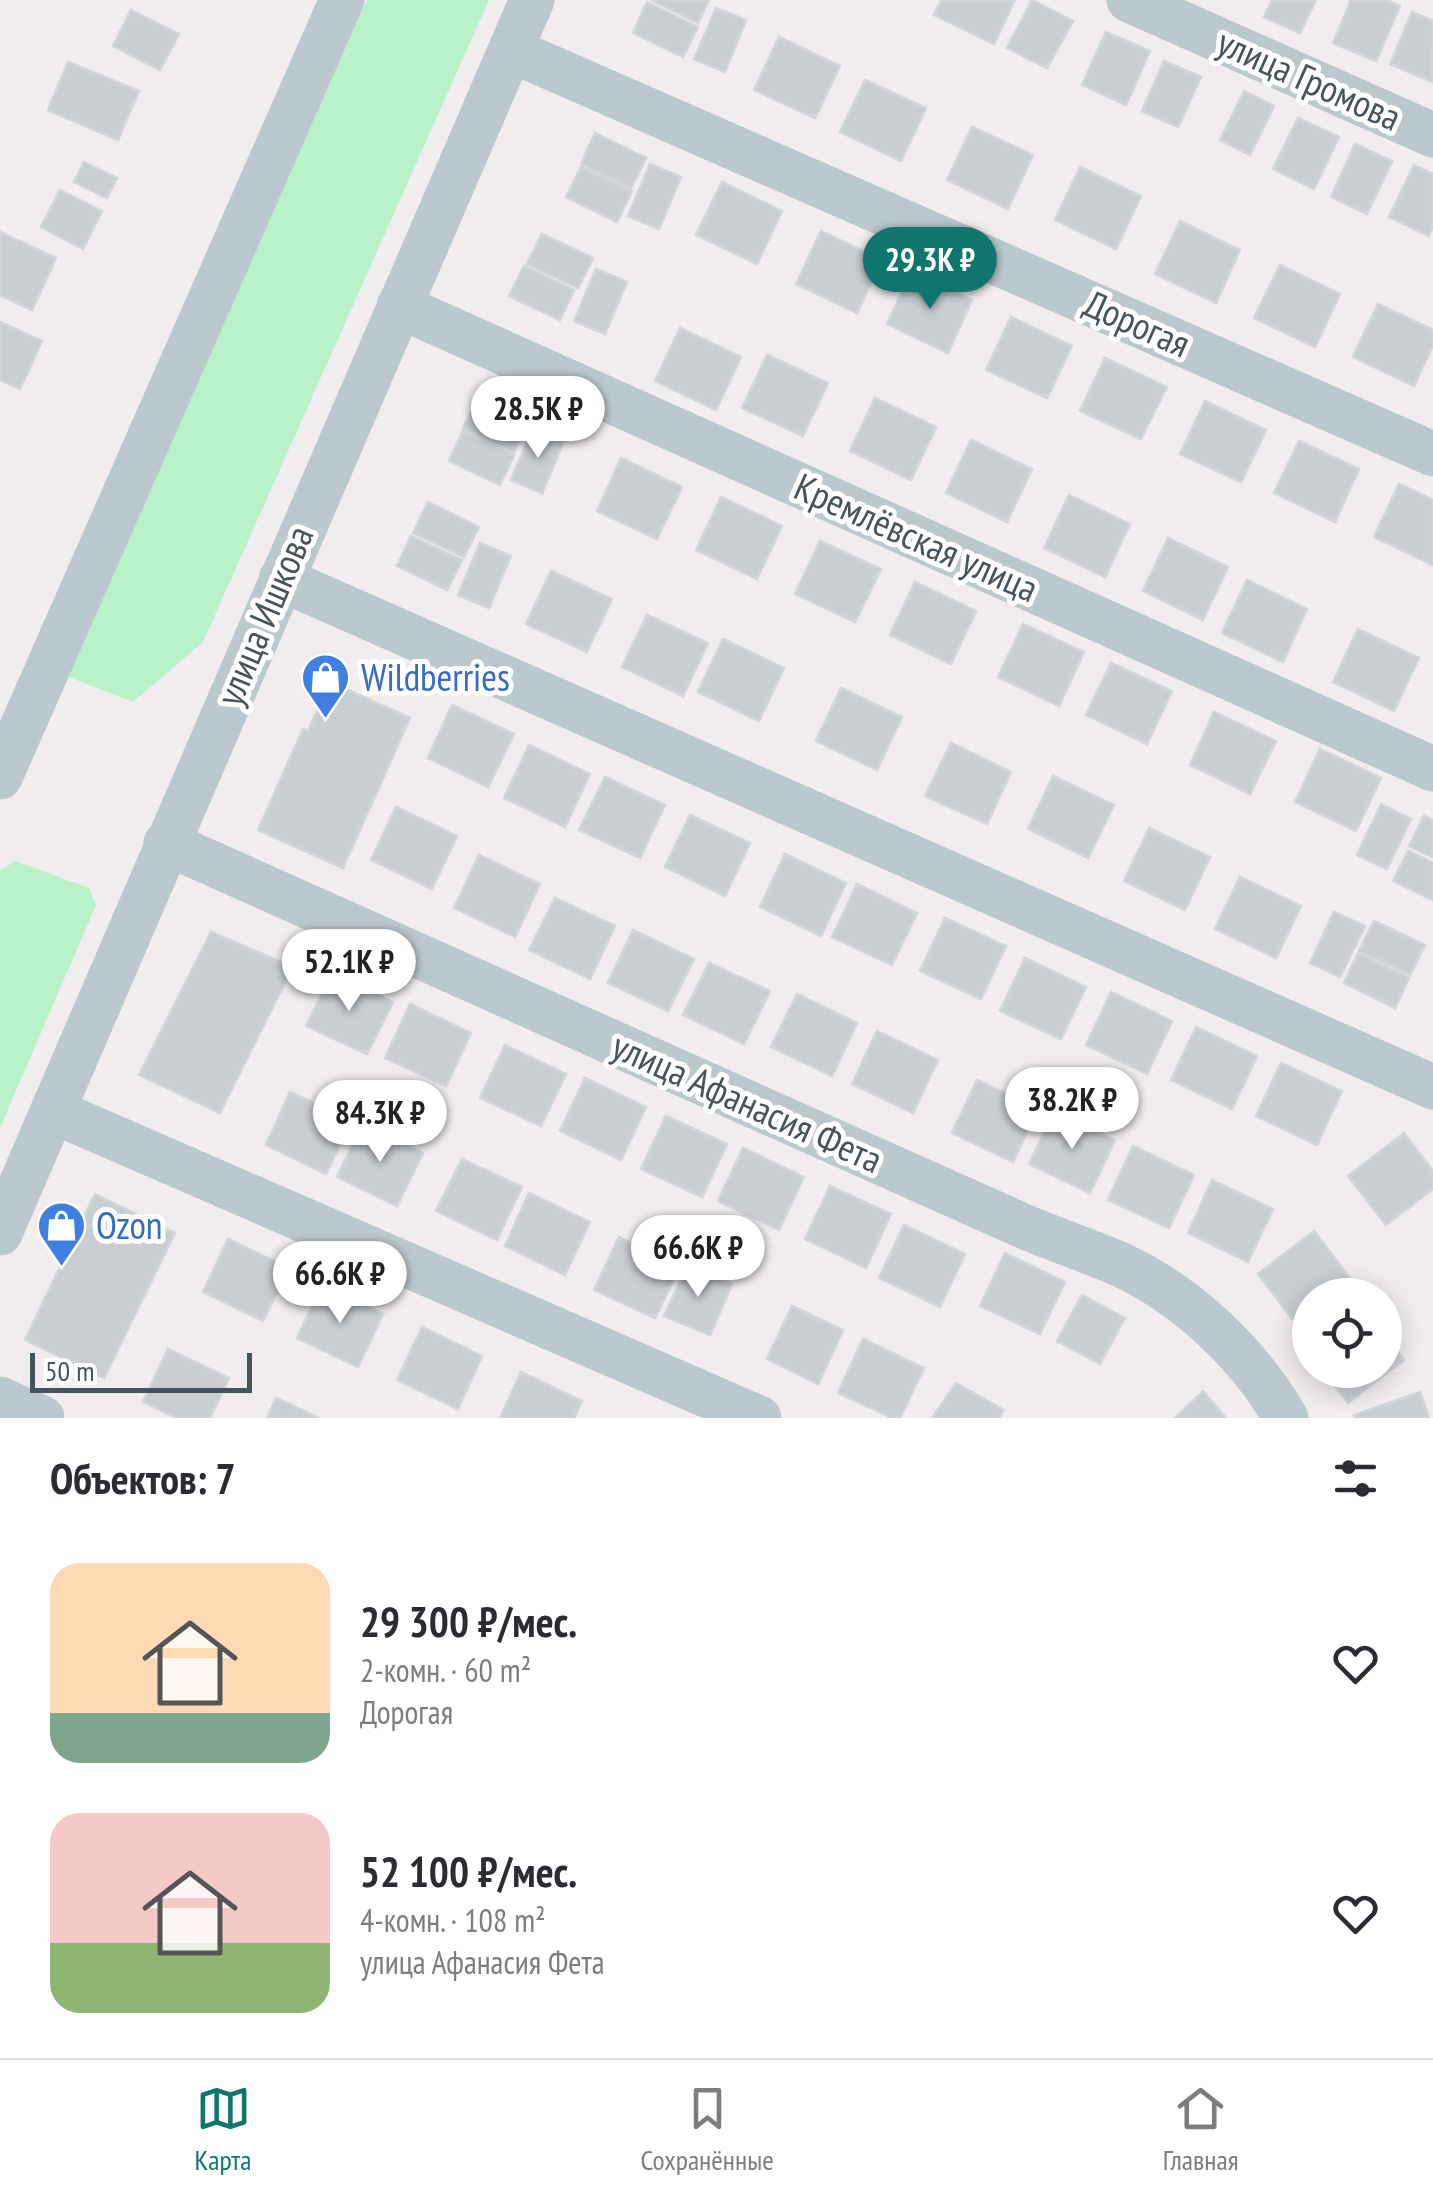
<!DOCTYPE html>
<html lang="ru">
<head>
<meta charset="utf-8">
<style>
	:root { --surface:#fff; --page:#f7f7f7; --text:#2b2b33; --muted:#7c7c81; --line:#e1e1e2; --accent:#0f766e }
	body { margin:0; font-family:"PT Sans Narrow",sans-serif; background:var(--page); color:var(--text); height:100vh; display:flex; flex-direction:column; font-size:38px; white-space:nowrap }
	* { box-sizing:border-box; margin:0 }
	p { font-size:32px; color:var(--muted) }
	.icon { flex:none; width:55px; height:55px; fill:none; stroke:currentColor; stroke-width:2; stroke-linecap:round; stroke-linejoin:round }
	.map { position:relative; height:1418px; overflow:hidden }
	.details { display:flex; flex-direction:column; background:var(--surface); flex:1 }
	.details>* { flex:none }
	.buttons { position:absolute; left:1292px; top:1278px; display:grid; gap:20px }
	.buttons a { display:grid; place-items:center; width:110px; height:110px; border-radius:50%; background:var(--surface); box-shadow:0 5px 25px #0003; font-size:50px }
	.scale { position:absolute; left:30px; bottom:25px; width:222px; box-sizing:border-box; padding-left:10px; border:5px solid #45545c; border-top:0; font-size:28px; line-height:35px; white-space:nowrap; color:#45545c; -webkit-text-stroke:8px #fff; paint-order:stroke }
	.price { position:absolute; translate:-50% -85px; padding:0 22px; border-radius:35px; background:#fff; color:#222; font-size:32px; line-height:65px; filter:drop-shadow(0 2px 5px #0008) }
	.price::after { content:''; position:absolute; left:50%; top:60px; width:30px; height:22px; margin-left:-15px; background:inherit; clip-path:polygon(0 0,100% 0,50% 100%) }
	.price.on { background:var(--accent); color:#fff }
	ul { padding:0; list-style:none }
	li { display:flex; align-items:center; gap:30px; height:250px; padding:0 50px }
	li span { display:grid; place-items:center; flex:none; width:280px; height:200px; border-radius:30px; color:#555 }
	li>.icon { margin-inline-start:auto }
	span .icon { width:120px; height:120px; fill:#fffc; stroke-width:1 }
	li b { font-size:42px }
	h2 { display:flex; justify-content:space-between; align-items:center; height:120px; padding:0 50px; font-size:42px }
	.tab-bar { display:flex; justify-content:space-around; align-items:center; height:140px; border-top:2px solid var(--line); background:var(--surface); font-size:28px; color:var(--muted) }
	.tab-bar a { display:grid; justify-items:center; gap:5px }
	.tab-bar .on { color:var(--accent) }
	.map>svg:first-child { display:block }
	.green { fill:#b9f1c8 }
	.building { fill:#caced3; stroke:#d1d5da; stroke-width:2.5 }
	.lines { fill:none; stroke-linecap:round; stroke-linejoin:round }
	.minor { stroke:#bbc8ce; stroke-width:45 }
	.labels { text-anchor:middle; stroke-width:10; stroke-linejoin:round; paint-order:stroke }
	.street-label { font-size:38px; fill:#45545c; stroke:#fff }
	.shop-label { font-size:38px; fill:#366cbe; stroke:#fff; text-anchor:start }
</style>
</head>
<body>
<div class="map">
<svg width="1433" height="1418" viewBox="0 0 1433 1418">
	<rect width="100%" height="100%" fill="#f1edee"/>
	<!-- green -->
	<path class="green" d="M367,0H489L203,642L133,702L66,676Z
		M15,861L89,888L96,905L0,1128V871Z"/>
	<!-- building -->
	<path class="building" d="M651,0H709L698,23Z
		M941,0H1015L994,44L934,15Z
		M1032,0L1073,21L1047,68L1007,48Z
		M1272,0H1316L1300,33L1264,17Z
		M1351,0H1386L1400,6L1376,61L1333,43Z
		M647,2L698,27L683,57L633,33Z
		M716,8L746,20L725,72L694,59Z
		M131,10L179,34L160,70L113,46Z
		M1412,12L1433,21L1432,82L1390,64Z
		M1106,32L1150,51L1126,105L1082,85Z
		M779,37L840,66L815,118L754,90Z
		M1164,61L1201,77L1178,127L1142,111Z
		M68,62L139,91L118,140L48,110Z
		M865,80L926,108L901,161L840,132Z
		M1244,91L1274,106L1250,155L1220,140Z
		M1298,118L1339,137L1314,189L1273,169Z
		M972,127L1033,155L1008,209L947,180Z
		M595,133L646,158L631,188L581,164Z
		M1355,144L1392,161L1367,214L1331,197Z
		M84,162L117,178L107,198L74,182Z
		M650,164L681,177L659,229L628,216Z
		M1414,165L1433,174V227L1429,236L1389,217Z
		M581,167L632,191L617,222L566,197Z
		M1080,167L1141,196L1116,249L1055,220Z
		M722,182L782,211L757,264L696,235Z
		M60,190L102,211L83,249L41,227Z
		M1180,221L1240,250L1216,303L1155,274Z
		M821,231L882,260L857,313L796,284Z
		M0,232L56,258L32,310L0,295Z
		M542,234L593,258L578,288L527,264Z
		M1280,265L1340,294L1315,347L1254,318Z
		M524,266L574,290L560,320L509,296Z
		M596,269L627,282L605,334L574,321Z
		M912,271L972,300L948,353L887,324Z
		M1378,304L1433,330V345L1414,386L1353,357Z
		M1011,317L1072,346L1047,398L986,370Z
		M0,322L42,341L20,389L0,380Z
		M680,328L741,357L716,410L655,381Z
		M767,355L828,383L803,436L742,408Z
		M1105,358L1167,387L1141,439L1080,411Z
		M478,398L528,423L514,452L463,428Z
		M875,398L936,427L911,480L850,451Z
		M1205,401L1266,430L1241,482L1180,454Z
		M533,429L564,441L542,493L511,480Z
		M463,431L514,455L500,485L449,461Z
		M971,440L1032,469L1007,522L946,493Z
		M1299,441L1359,469L1335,522L1274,493Z
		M621,458L682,487L657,539L597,511Z
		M1399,484L1433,500V565L1374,537Z
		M1069,495L1130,524L1105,577L1044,548Z
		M721,497L782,526L757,579L696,550Z
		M428,502L479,527L464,557L413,533Z
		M411,536L462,560L447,590L397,566Z
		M1168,538L1228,567L1203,620L1143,591Z
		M820,541L881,569L855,622L795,594Z
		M480,543L511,556L489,608L458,595Z
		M551,571L612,599L587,652L526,624Z
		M1247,580L1307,609L1283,662L1222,633Z
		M915,582L976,611L951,664L890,635Z
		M647,615L708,643L683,696L622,667Z
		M1023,624L1084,652L1059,706L998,677Z
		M1358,629L1419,658L1394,711L1333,682Z
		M723,639L784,668L759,721L698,692Z
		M1111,663L1172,691L1147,744L1086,715Z
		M330,682L410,718L343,868L258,830L303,729L308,731Z
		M841,688L902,717L877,770L816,741Z
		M452,705L514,734L488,787L428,758Z
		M1214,712L1276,741L1250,794L1190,765Z
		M951,743L1011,772L987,824L925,796Z
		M529,745L590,774L565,827L504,798Z
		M1320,749L1381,778L1356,831L1295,802Z
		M1053,776L1114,805L1088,858L1028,829Z
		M605,777L665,805L640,858L579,830Z
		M1381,804L1411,819L1387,869L1357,855Z
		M396,807L457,836L432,889L371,860Z
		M690,815L750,843L725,896L665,867Z
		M1424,816L1433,820V857L1409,846Z
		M1149,828L1210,857L1185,910L1124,881Z
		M1408,851L1433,863V900L1393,881Z
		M785,854L846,883L821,936L760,907Z
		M479,855L540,884L515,937L454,908Z
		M1240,877L1301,906L1276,958L1215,929Z
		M857,884L917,913L892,965L832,937Z
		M555,898L615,926L590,979L529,950Z
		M1334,912L1365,926L1340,977L1310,963Z
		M945,918L1006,946L981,999L920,971Z
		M1374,921L1425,945L1410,975L1359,951Z
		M633,930L694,959L668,1011L608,983Z
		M211,932L293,967L220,1113L139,1075Z
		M1358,953L1409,978L1395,1008L1344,983Z
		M1025,958L1086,987L1061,1039L1000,1011Z
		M709,963L770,991L744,1044L683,1015Z
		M332,973L393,1002L367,1054L306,1026Z
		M1111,992L1172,1021L1147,1074L1086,1045Z
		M797,994L857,1023L832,1076L771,1047Z
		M410,1004L471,1033L446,1086L385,1058Z
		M1196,1027L1257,1056L1232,1109L1171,1080Z
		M877,1031L938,1060L913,1113L852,1084Z
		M505,1045L566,1074L541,1126L480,1098Z
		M1281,1063L1342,1091L1317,1145L1256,1116Z
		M585,1078L646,1107L621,1160L560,1131Z
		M977,1080L1038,1109L1013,1162L952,1133Z
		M290,1092L351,1121L326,1174L266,1145Z
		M1054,1112L1115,1140L1090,1193L1029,1164Z
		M666,1116L727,1144L702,1197L641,1169Z
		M362,1125L423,1153L397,1206L337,1177Z
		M1404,1133L1433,1171V1189L1386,1225L1348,1176Z
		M1133,1146L1194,1175L1169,1228L1108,1200Z
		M743,1148L804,1177L779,1230L718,1201Z
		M462,1159L522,1187L497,1240L436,1211Z
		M1212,1180L1273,1209L1248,1262L1188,1233Z
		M830,1186L891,1214L866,1268L805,1239Z
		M529,1193L590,1222L565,1275L505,1246Z
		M95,1194L175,1233L104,1378L25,1340Z
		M904,1225L965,1254L940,1307L879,1278Z
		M1314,1231L1352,1281L1333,1295H1310V1313L1296,1324L1258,1274Z
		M619,1237L680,1266L655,1318L594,1290Z
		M228,1239L289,1268L263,1321L203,1292Z
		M1005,1253L1065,1282L1040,1334L980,1306Z
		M689,1263L732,1284L710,1335L664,1316Z
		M322,1285L383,1314L358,1367L297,1338Z
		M1082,1295L1125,1318L1100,1364L1057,1341Z
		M792,1306L843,1330L818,1384L767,1359Z
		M422,1327L482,1356L458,1409L397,1380Z
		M1385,1335L1404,1360L1348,1403L1323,1370H1385Z
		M863,1339L924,1368L900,1418H892L838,1393Z
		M168,1349L229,1378L210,1418H177L143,1402Z
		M521,1372L582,1401L574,1418H500Z
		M956,1383L1004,1410L999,1418H932Z
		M1203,1391L1226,1418H1175Z
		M1420,1392L1429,1418H1355L1354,1415Z
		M276,1398L319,1418H267Z"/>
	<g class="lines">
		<!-- minor -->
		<path class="minor" d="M1129,0L1433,135
			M511,50L1433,454
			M399,306L1433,769
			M281,579L1433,1087
			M0,777L342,0
			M166,843L1023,1226C1054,1239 1086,1250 1117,1263C1186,1294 1248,1353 1286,1418
			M53,1111L759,1418
			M0,1233L532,0
			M0,1399L42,1418"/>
	</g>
	<!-- icons -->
	<defs>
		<symbol id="shop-pin" viewBox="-11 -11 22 30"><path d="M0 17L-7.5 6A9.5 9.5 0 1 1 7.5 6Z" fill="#3f7fe0" stroke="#fff"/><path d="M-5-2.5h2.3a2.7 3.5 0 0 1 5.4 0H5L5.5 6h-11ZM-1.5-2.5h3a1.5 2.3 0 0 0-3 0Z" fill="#fff"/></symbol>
	</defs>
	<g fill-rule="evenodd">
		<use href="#shop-pin" x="298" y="650" width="55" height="75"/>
		<use href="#shop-pin" x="34" y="1198" width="55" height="75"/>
	</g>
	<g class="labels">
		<!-- street labels -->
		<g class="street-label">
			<text transform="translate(1309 80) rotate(24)" y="13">улица Громова</text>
			<text transform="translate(1137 324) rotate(24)" y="13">Дорогая</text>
			<text transform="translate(916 538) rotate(24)" y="13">Кремлёвская улица</text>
			<text transform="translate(265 616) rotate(-67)" y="13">улица Ишкова</text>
			<text transform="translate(747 1103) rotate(24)" y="13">улица Афанасия Фета</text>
		</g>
		<!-- shop labels -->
		<g class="shop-label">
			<text x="361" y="691">Wildberries</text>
			<text x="96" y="1239">Ozon</text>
		</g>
	</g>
</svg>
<div class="buttons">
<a><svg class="icon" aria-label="locate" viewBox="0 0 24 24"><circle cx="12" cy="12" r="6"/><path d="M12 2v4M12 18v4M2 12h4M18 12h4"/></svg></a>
</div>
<div class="scale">50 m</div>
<b class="price on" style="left:930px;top:312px">29.3K ₽</b>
<b class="price" style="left:538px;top:461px">28.5K ₽</b>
<b class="price" style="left:349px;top:1014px">52.1K ₽</b>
<b class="price" style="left:1072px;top:1152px">38.2K ₽</b>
<b class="price" style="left:380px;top:1165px">84.3K ₽</b>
<b class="price" style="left:698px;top:1300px">66.6K ₽</b>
<b class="price" style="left:340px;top:1326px">66.6K ₽</b>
</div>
<section class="details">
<h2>Объектов: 7<svg class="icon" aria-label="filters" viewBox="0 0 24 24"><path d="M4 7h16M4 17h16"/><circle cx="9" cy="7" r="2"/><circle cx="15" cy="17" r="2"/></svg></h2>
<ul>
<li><span style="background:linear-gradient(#ffd9b3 75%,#7fa58c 0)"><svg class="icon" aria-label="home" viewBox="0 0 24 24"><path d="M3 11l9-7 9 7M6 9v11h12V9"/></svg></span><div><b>29 300 ₽/мес.</b><p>2-комн. · 60 m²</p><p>Дорогая</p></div><svg class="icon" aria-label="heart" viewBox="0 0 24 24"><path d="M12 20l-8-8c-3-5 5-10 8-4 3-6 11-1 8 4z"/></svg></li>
<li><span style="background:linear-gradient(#f6c9c9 65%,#8fb573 0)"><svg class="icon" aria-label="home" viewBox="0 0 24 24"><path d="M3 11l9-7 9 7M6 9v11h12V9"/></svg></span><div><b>52 100 ₽/мес.</b><p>4-комн. · 108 m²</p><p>улица Афанасия Фета</p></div><svg class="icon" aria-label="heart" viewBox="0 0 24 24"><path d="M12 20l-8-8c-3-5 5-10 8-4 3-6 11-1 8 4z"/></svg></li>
</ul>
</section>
<nav class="tab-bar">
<a class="on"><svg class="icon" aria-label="map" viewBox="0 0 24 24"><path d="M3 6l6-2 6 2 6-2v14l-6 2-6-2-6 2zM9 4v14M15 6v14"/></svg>Карта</a>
<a><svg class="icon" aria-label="saved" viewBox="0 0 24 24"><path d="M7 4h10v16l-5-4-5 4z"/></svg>Сохранённые</a>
<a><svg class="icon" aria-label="home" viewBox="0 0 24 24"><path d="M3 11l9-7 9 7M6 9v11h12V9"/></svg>Главная</a>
</nav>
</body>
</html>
